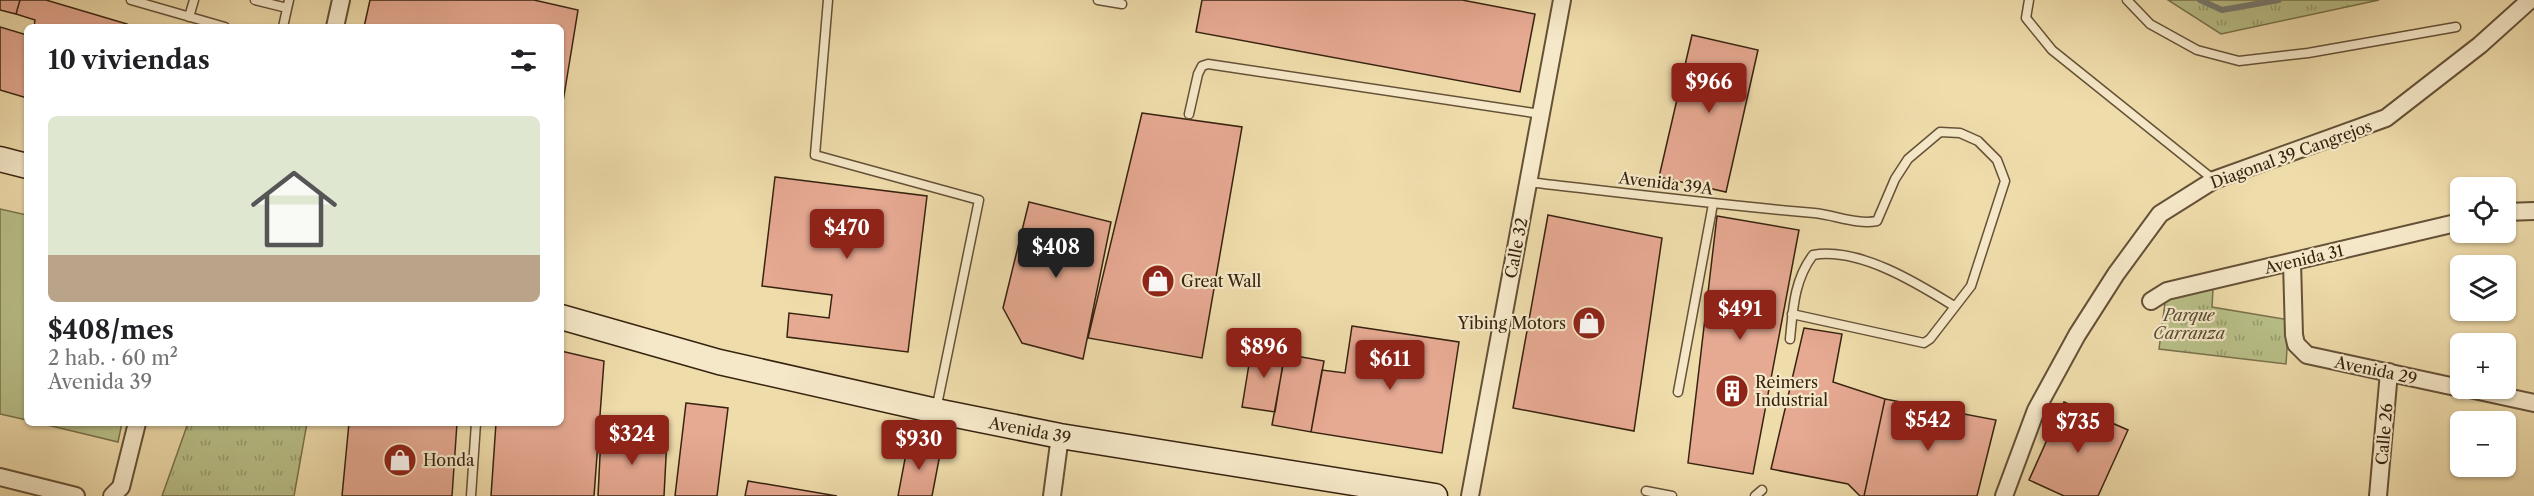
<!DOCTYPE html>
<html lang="es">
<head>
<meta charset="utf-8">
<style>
	:root { --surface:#fff; --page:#f2f2f2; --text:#202124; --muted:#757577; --accent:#8f2418 }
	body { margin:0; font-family:"Libre Caslon Text",serif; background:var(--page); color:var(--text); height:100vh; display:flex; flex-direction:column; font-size:22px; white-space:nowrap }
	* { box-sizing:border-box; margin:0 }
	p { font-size:20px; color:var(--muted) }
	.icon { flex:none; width:33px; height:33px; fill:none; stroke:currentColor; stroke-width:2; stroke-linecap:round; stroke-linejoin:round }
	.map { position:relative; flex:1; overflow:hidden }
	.details { position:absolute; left:24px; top:24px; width:540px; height:402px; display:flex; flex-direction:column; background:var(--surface); border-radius:9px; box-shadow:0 2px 4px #0004 }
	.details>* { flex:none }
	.tools { position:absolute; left:2450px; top:177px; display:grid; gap:12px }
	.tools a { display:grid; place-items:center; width:66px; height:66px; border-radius:9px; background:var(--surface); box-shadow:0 2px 4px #0004; font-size:30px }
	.price { position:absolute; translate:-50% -51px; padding:0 14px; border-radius:6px; background:var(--accent); color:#fff; font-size:20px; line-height:39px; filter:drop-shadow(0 2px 3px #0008) }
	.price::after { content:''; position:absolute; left:50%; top:36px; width:18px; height:14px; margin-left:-9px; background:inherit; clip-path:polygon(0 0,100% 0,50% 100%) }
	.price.selected { background:#222; color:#fff }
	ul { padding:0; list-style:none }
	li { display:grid; align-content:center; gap:12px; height:318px; padding:0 24px }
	li span { display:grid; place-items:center; height:186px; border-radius:9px; color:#555 }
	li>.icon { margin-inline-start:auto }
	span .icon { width:108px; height:108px; fill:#fffc; stroke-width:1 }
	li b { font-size:26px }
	h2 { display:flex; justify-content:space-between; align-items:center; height:72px; padding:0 24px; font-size:26px }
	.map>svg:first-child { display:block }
	.grass { fill:url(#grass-tufts); stroke:#78724c; stroke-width:1.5 }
	.pitch { fill:#b9c089; stroke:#78724c; stroke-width:1.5 }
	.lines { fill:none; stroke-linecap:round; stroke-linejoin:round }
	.stream { stroke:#767c73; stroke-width:6 }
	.building { fill:#e6a992; stroke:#372310; stroke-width:1.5 }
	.service-casing { stroke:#655137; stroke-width:11 }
	.minor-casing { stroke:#655137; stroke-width:20 }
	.secondary-casing { stroke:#372310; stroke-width:27 }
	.service { stroke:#f5e8c8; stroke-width:8 }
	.minor { stroke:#f5e8c8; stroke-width:16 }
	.secondary { stroke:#f5e8c8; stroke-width:24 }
	.labels { text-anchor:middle; stroke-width:4.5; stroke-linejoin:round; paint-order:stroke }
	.street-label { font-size:16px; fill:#372310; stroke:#f5e8c8 }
	.poi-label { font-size:16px; fill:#372310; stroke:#f5e8c8; text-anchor:start }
	.park-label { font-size:16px; font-style:italic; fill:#584a2e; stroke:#f5e8c8 }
</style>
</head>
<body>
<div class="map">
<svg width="2534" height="496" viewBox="0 0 2534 496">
	<defs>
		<pattern id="grass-tufts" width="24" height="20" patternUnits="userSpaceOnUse" patternTransform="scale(1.5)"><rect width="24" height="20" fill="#b9c089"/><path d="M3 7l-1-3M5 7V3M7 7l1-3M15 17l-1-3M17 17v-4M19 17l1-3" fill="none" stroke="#979c6f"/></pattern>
	</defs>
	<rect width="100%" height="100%" fill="#efdcab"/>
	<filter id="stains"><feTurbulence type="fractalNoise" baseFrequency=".00333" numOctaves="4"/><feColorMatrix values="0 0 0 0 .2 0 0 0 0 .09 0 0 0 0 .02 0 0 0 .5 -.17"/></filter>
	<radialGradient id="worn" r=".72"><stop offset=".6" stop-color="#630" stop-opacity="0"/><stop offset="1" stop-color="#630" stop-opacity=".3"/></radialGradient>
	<!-- grass -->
	<path class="grass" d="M2168,0H2379L2221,34Z
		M2213,289L2212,307L2289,320L2286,364L2159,349L2166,295Z
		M188,423H307L294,496H162Z"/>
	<!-- pitch -->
	<path class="pitch" d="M0,209L27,215V420L0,414Z
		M39,423H122L118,442Z"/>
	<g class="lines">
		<!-- stream -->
		<path class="stream" d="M2200,0L2222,10L2279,0"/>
	</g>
	<!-- building -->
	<path class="building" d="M0,0H20L16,14L0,10Z
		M20,0H46L127,24L126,27H34L35,20L16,14Z
		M370,0H534L578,10L561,114V27H364Z
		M1202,0H1462L1535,14L1520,92L1196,32Z
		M0,27L27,35V98L0,90Z
		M1692,35L1758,50L1726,192L1659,177Z
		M1142,113L1242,127L1202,358L1088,338Z
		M775,177L927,196L908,352L787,337L789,313L829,318L832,295L762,286Z
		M1029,202L1111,222L1083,359L1022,343L1003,308Z
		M1548,215L1662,238L1634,431L1513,408Z
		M1717,216L1799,230L1753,474L1688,463Z
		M1352,326L1459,342L1442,453L1311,432L1322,370L1345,373Z
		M1804,328L1842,334L1833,382L1885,399L1864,496H1860L1848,484L1771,469Z
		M1252,346L1285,351L1275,412L1242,407Z
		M561,351L604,361L594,496H491L496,423H561Z
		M1285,354L1324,361L1311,432L1272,425Z
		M1885,399L1996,420L1977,496H1864Z
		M2064,402L2128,430L2098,496H2064L2029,480Z
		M686,403L728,408L717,496H675Z
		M349,423H457L452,496H342Z
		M601,435L667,438L664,496H598Z
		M908,443L941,449L932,496H898Z
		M748,481L837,496H745Z"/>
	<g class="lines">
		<defs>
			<path id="service" d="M131,0L225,27
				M255,0L287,8
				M828,0L815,155L979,200L936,410
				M1098,0L1122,4
				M2029,0L2026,18L2052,50L2214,180
				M2127,0L2150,24L2197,50L2239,61L2308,53L2456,27
				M189,17L194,0
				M283,27L289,0
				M1189,114L1198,74L1202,66L1208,64L1541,114
				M1528,182C1624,193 1719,205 1814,213C1835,215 1857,225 1877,221L1895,179L1908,159L1940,132L1960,133L1978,141L1997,160L2005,181L1971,286L1930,339L1924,343L1792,314
				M1790,339C1793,309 1794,280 1813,255C1859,247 1917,283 1954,306
				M1678,392L1713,204
				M1646,491L1672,496
				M471,496L476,423
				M1755,496L1762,490"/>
			<path id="minor" d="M335,27L341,0
				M2505,212L2534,211
				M2292,262L2294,335L2296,344L2307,355L2460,388
				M2151,301L2167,291L2460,222
				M2465,388L2534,403
				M0,477L76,496
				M112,496L121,487L137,423
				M1052,496L1060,436
				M1470,496L1562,0
				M2004,496L2036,410L2077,335L2116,274L2160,214L2214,180L2386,118L2480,45L2530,0
				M2378,496L2389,372"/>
			<path id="secondary" d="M0,159L27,166
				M561,317L719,362L936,411L1060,436L1435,496"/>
		</defs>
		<!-- service casing -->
		<use href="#service" class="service-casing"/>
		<!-- minor casing -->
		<use href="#minor" class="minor-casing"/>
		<!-- secondary casing -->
		<use href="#secondary" class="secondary-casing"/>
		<!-- service -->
		<use href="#service" class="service"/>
		<!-- minor -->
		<use href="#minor" class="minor"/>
		<!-- secondary -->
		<use href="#secondary" class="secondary"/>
	</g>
	<!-- icons -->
	<defs>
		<symbol id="shop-disc" viewBox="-11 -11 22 22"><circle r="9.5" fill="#8f2418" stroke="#f5e8c8"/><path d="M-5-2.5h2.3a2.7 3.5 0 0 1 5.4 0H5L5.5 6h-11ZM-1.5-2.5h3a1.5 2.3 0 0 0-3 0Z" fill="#fff"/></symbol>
		<symbol id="building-disc" viewBox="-11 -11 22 22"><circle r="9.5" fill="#8f2418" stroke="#f5e8c8"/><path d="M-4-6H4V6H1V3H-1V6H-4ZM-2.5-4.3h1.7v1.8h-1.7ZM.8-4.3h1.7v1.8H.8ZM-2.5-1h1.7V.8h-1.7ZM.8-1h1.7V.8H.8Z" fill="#fff"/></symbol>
	</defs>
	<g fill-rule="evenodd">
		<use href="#shop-disc" x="1139" y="262" width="38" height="38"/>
		<use href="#shop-disc" x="1570" y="304" width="38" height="38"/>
		<use href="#building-disc" x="1713" y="372" width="38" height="38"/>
		<use href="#shop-disc" x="381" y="441" width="38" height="38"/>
	</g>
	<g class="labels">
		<!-- street labels -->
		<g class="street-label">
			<text transform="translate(2291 154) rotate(-20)" y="6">Diagonal 39 Cangrejos</text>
			<text transform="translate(1666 183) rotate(7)" y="6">Avenida 39A</text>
			<text transform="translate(1516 248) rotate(-79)" y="6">Calle 32</text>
			<text transform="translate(2304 259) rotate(-13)" y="6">Avenida 31</text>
			<text transform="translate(2376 370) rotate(12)" y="6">Avenida 29</text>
			<text transform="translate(1030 430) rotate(11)" y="6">Avenida 39</text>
			<text transform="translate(2384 434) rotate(-85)" y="6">Calle 26</text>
		</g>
		<!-- poi labels -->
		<g class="poi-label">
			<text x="1181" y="287">Great Wall</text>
			<text x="1566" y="329" text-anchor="end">Yibing Motors</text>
			<text x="1755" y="388">Reimers<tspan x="1755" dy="18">Industrial</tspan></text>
			<text x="423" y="466">Honda</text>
		</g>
		<!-- park labels -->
		<g class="park-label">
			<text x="2189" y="321">Parque<tspan x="2189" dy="18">Carranza</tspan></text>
		</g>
	</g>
	<rect width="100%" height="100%" filter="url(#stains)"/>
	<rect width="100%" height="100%" fill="url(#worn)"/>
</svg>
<div class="tools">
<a><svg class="icon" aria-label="locate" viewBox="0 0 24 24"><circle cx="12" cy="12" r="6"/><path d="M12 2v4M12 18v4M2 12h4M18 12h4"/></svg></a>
<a><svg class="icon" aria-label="layers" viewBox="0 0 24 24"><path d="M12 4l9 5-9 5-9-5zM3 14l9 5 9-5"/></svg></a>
<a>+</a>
<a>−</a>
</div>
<b class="price" style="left:1709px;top:114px">$966</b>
<b class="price" style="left:847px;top:260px">$470</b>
<b class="price selected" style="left:1056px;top:279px">$408</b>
<b class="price" style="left:1740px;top:341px">$491</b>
<b class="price" style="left:1264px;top:379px">$896</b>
<b class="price" style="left:1390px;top:391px">$611</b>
<b class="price" style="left:1928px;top:452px">$542</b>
<b class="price" style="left:2078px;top:454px">$735</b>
<b class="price" style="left:632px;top:466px">$324</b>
<b class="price" style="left:919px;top:471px">$930</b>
<section class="details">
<h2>10 viviendas<svg class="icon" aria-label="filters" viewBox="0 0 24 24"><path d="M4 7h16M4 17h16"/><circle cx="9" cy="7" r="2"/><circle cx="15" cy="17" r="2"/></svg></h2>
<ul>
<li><span style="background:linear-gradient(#dfe7d0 75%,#b9a48a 0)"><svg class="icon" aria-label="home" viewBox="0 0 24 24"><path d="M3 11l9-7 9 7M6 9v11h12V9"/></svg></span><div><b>$408/mes</b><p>2 hab. · 60 m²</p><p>Avenida 39</p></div></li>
</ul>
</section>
</div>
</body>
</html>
